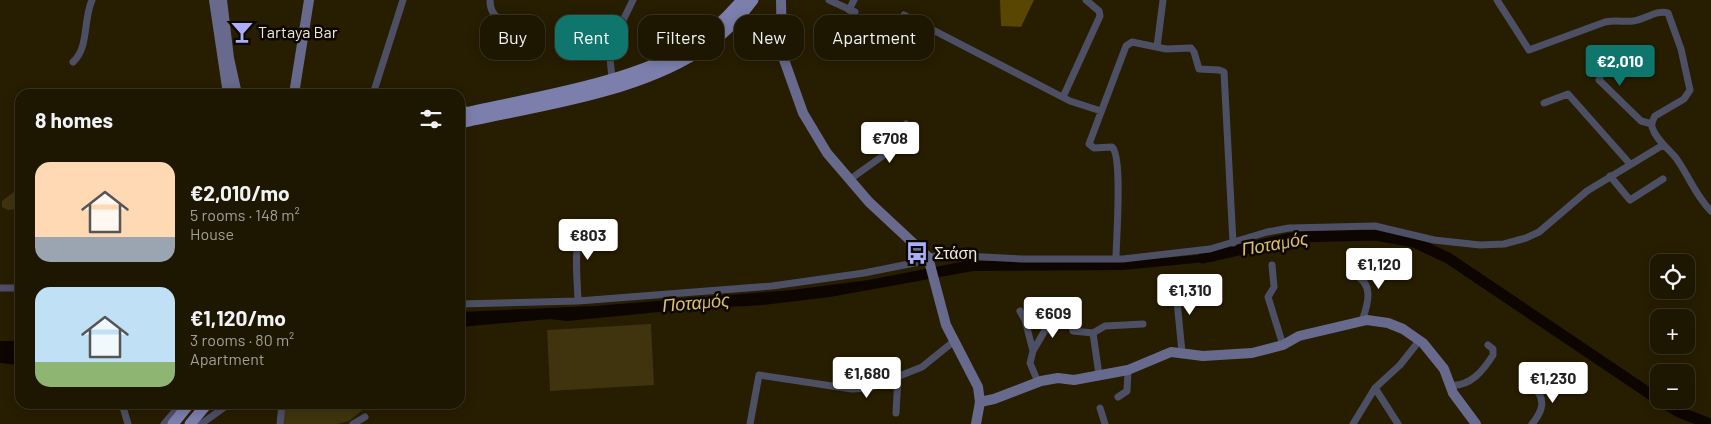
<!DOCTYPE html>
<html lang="en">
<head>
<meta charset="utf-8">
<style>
	:root { --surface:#1d1600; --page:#251f0a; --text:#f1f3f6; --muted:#a09f99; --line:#3b3522; --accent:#0f766e }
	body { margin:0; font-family:Barlow,sans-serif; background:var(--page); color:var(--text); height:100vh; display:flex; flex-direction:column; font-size:19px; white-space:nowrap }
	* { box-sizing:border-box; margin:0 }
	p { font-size:16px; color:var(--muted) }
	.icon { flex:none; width:28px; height:28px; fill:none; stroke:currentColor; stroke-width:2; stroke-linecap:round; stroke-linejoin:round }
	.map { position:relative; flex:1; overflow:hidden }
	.side { position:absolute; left:15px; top:89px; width:450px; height:320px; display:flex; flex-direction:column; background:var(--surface); border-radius:15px; box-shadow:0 2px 12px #0003,0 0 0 1px var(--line) }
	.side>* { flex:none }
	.banner { position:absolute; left:480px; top:15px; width:475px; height:45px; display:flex; gap:10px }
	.fabs { position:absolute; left:1650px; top:254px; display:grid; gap:10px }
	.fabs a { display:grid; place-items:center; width:45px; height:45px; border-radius:10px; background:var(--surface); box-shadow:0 2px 12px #0003,0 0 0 1px var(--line); font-size:25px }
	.price { position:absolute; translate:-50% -42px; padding:0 11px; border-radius:5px; background:#fff; color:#222; font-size:16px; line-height:32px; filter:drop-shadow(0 1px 2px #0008) }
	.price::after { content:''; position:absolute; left:50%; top:30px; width:15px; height:11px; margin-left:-8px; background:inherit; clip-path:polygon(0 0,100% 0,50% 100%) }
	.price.selected { background:var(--accent); color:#fff }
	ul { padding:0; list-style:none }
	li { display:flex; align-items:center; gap:15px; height:125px; padding:0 20px }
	li span { display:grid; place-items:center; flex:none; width:140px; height:100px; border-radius:15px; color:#555 }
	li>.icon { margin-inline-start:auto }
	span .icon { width:60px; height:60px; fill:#fffc; stroke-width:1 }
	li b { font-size:21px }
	h2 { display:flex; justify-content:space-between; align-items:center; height:60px; padding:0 20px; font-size:21px }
	.pill { padding:0 18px; border-radius:15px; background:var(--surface); box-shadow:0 2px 12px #0003,0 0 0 1px var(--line); font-size:18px; line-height:45px }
	.pill.selected { background:var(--accent); color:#fff }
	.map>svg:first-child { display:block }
	.green { fill:#40340e }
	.forest { fill:#594603 }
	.water { fill:#0d0500 }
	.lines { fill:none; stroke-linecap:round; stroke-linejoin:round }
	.river { stroke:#0d0500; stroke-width:11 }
	.street { stroke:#4d4f65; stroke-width:7 }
	.secondary { stroke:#676a8d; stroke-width:10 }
	.primary { stroke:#7c7fac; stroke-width:11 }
	.labels { text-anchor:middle; stroke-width:5; stroke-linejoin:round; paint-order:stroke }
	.poi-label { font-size:16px; fill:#f0ead8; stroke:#0c0801; text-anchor:start }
	.water-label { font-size:18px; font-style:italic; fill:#dec06b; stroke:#0c0801 }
</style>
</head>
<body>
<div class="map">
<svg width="1711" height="424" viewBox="0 0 1711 424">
	<rect width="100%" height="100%" fill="#271d00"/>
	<!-- green -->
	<path class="green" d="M20,187V209L8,210L2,207V201Z
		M651,324L654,385L550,391L547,330Z
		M285,404H370L349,421L337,424H283Z"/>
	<!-- forest -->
	<path class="forest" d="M1000,0H1034L1021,27L1001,26Z"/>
	<!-- water -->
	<path class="water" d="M1211,254L1218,257L1216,261L1122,270L973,271L830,297L763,305L689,309L567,321L550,319L460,327V312L595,306L792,290L869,280L966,261L1114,262Z
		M0,341H20V365L0,363Z"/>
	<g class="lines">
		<!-- river -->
		<path class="river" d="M1203,258L1296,237L1376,235L1414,242L1448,258L1659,400
			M1660,400L1679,412L1710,424"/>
		<!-- street -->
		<path class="street" d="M490,0C490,21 505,21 522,22
			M829,0L855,12
			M1497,0L1529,50L1605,22C1616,20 1623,22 1633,21C1644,20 1657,9 1668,13L1681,49L1690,90L1684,99L1655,116C1653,120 1651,122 1652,127C1656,140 1668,148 1676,158C1689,176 1695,195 1711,211
			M849,10L854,0
			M904,15L1070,101L1101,111
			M1157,47L1163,0
			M1635,57L1602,72L1599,80L1641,121L1652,124
			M73,62C89,48 83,20 92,0
			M612,78L609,49L633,0
			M373,94L403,0
			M1063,97L1100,16L1099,11L1086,0
			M1544,103L1568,94L1630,164
			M460,105L468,112
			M1610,176L1630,200L1663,179
			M849,180L884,155L906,124
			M1116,259C1116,241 1123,156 1112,147L1094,148L1089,144L1126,46L1132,42L1166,49L1191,48L1194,52L1199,69L1219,70L1224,72L1233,243
			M1272,265L1274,287L1268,297L1283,345
			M1353,274C1375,283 1368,304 1362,321
			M1175,281L1182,352
			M0,288H20
			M578,301C578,289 573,244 581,237C586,233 606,230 612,231
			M460,304L578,301L772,286L864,273L919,262L928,257L945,255L1022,259H1123L1210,249L1267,232L1289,228L1375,226L1434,240L1480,245L1504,244L1526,238L1539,232L1587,191L1663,145
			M1020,311L1025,320L1033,351L1030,363L1038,382
			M1093,333L1105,326L1143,324
			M1033,351L1055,313L1066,310L1069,313L1073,331L1093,333L1099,375
			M1450,385C1470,387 1483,371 1493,355V349L1488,345
			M1532,386C1547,398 1543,411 1532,424
			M1375,388L1398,424
			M1118,397L1127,391L1128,370
			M123,407L128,424
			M1100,408L1105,424
			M896,413L898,376
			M164,424L181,404
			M201,424L229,404
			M280,424L282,404
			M353,424L365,417
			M750,424L759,375L852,389L869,388L922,367L953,342
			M1353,424L1375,388L1400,365L1419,341"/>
		<!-- secondary -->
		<path class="secondary" d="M214,0L228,94
			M222,0L229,58L237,94
			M781,0L782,54L803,113L827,153L869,202L928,257L946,325L978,387L980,402L976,424
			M294,94L309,0
			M980,402L994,399L1041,381L1058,378L1074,380L1128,370L1171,352L1203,356L1252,353L1283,345L1299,336L1367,320L1388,323L1403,329L1423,343L1444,369L1453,393L1476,424"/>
		<!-- primary -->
		<path class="primary" d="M460,114C530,98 634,83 694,44C712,32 728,16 742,0
			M460,123C536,106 631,94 698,52C719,39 738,20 753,0
			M173,424L189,404
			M190,424L207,404"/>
	</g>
	<!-- icons -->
	<defs>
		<symbol id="bar-bare" viewBox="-9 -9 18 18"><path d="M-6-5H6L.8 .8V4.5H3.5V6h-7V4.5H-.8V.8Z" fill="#abaffb" stroke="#0c0801" stroke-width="2.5" paint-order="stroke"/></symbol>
		<symbol id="bus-bare" viewBox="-9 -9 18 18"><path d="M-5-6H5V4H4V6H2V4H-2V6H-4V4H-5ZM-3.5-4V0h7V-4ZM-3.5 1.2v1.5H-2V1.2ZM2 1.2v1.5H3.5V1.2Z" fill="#abaffb" stroke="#0c0801" stroke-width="2.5" paint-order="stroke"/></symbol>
	</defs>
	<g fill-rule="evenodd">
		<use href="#bar-bare" x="226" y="16" width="32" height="32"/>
		<use href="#bus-bare" x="901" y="237" width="32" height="32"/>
	</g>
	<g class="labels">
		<!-- poi labels -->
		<g class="poi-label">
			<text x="258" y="38">Tartaya Bar</text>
			<text x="934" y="259">Στάση</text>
		</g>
		<!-- water labels -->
		<g class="water-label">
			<text transform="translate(1275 244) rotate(-10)" y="6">Ποταμός</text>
			<text transform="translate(696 303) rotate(-5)" y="6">Ποταμός</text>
		</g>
	</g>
</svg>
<div class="fabs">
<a><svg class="icon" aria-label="locate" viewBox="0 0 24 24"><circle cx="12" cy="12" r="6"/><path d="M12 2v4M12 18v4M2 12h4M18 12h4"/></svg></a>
<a>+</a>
<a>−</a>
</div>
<b class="price selected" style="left:1620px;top:87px">€2,010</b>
<b class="price" style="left:890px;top:164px">€708</b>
<b class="price" style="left:588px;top:261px">€803</b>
<b class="price" style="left:1379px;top:290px">€1,120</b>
<b class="price" style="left:1190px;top:316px">€1,310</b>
<b class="price" style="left:1053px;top:339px">€609</b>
<b class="price" style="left:867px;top:399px">€1,680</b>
<b class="price" style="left:1553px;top:404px">€1,230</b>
<div class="banner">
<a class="pill">Buy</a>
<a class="pill selected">Rent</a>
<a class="pill">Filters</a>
<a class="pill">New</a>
<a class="pill">Apartment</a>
</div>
<section class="side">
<h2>8 homes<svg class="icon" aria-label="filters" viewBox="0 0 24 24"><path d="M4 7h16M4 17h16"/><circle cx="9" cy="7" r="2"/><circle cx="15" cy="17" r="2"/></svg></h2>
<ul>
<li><span style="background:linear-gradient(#ffd9b3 75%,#9aa5b1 0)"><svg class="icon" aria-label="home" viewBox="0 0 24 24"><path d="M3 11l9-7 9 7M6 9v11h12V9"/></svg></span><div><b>€2,010/mo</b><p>5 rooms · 148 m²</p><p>House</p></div></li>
<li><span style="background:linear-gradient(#bfe0f5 75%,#8fb573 0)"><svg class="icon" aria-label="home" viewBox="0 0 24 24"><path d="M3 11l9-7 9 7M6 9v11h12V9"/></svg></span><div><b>€1,120/mo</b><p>3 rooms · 80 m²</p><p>Apartment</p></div></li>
</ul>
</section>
</div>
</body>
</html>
